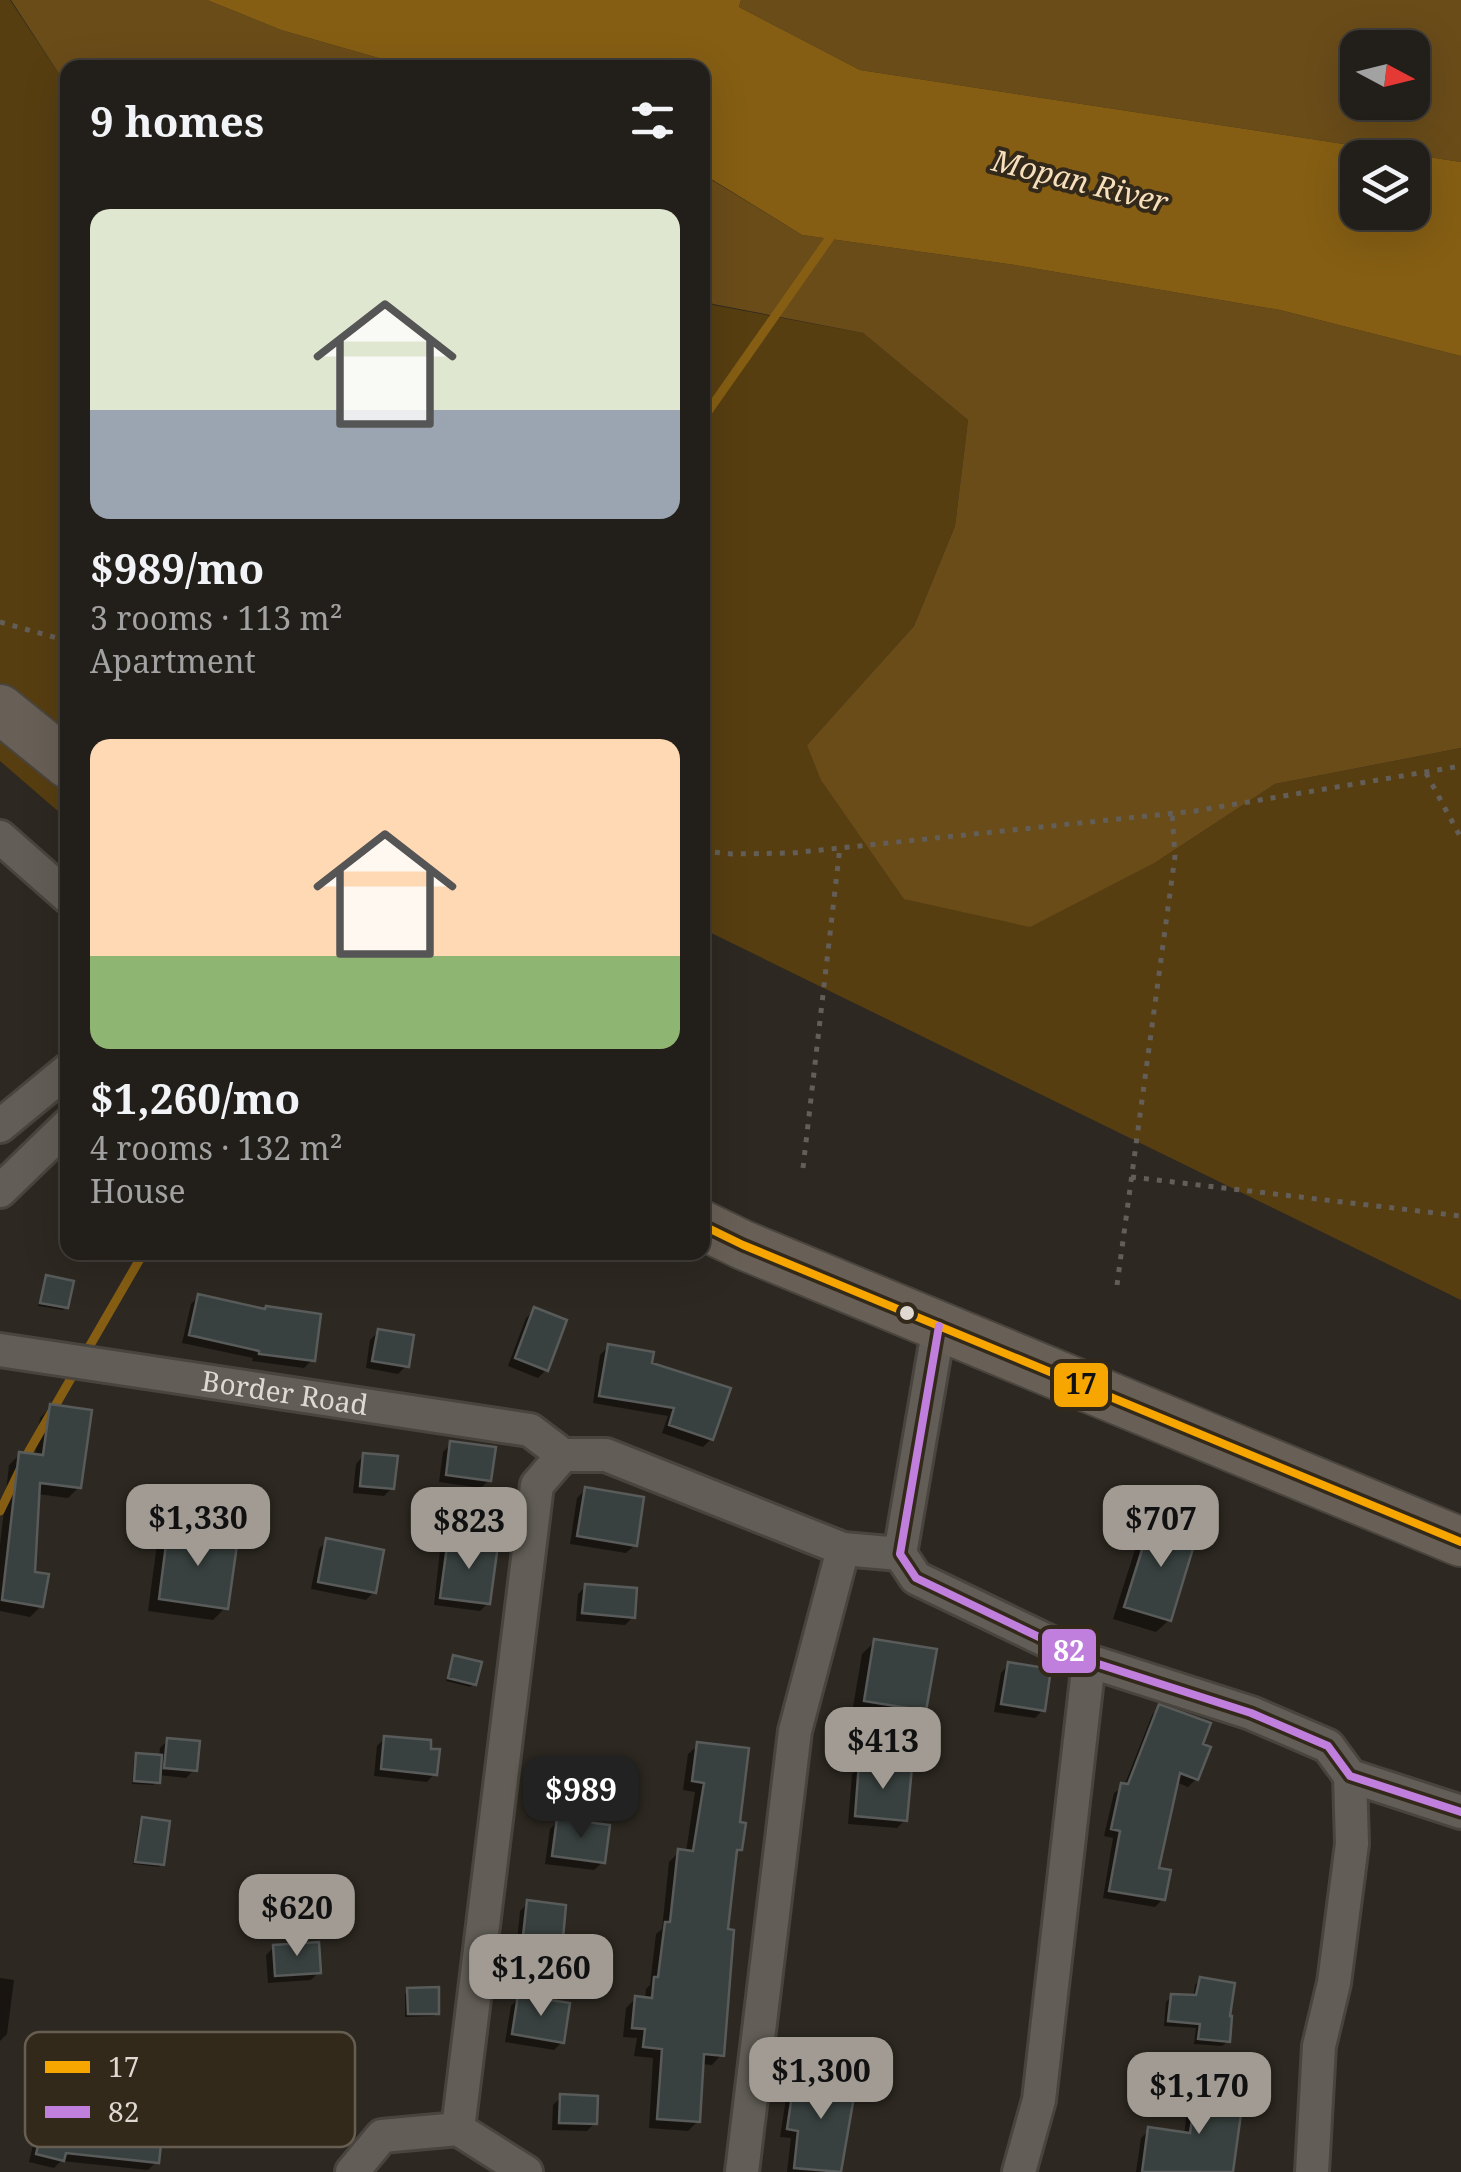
<!DOCTYPE html>
<html lang="en">
<head>
<meta charset="utf-8">
<style>
	:root { --surface:#221e19; --page:#2a2722; --text:#f1f3f6; --muted:#a2a2a2; --line:#3f3c38; --accent:#a19b93 }
	body { margin:0; font-family:"Noto Serif",serif; background:var(--page); color:var(--text); height:100vh; display:flex; flex-direction:column; font-size:38px; white-space:nowrap }
	* { box-sizing:border-box; margin:0 }
	p { font-size:32px; color:var(--muted) }
	.icon { flex:none; width:55px; height:55px; fill:none; stroke:currentColor; stroke-width:2; stroke-linecap:round; stroke-linejoin:round }
	.map { position:relative; flex:1; overflow:hidden }
	.drawer { position:absolute; left:60px; top:60px; width:650px; height:1200px; display:flex; flex-direction:column; background:var(--surface); border-radius:20px; box-shadow:0 10px 40px #0002,0 0 0 2px var(--line) }
	.drawer>* { flex:none }
	.needle { width:65px; rotate:97deg }
	.controls { position:absolute; left:1340px; top:30px; display:grid; gap:20px }
	.controls a { display:grid; place-items:center; width:90px; height:90px; border-radius:20px; background:var(--surface); box-shadow:0 10px 40px #0002,0 0 0 2px var(--line); font-size:50px }
	.price { position:absolute; translate:-50% -85px; padding:0 22px; border-radius:20px; background:var(--accent); color:#111; font-size:32px; line-height:65px; filter:drop-shadow(0 2px 5px #0008) }
	.price::after { content:''; position:absolute; left:50%; top:60px; width:30px; height:22px; margin-left:-15px; background:inherit; clip-path:polygon(0 0,100% 0,50% 100%) }
	.price.selected { background:#222; color:#fff }
	ul { padding:0; list-style:none }
	li { display:grid; align-content:center; gap:20px; height:530px; padding:0 30px }
	li span { display:grid; place-items:center; height:310px; border-radius:20px; color:#555 }
	li>.icon { margin-inline-start:auto }
	span .icon { width:180px; height:180px; fill:#fffc; stroke-width:1 }
	li b { font-size:42px }
	h2 { display:flex; justify-content:space-between; align-items:center; height:120px; padding:0 30px; font-size:42px }
	.map>svg:first-child { display:block }
	.green { fill:#573e11 }
	.forest { fill:#6a4c19; fill-rule:evenodd }
	.water { fill:#855e13; fill-rule:evenodd }
	.shadow { fill:#0007 }
	.lines { fill:none; stroke-linecap:round; stroke-linejoin:round }
	.stream { stroke:#855e13; stroke-width:9 }
	.building { fill:#38413f; stroke:#585b59; stroke-width:2.5 }
	.minor-casing { stroke:#49453e; stroke-width:38 }
	.highway-casing { stroke:#49453e; stroke-width:52 }
	.path { stroke:#635e58; stroke-width:5; stroke-dasharray:5 8; stroke-linecap:butt }
	.minor { stroke:#625e57; stroke-width:32 }
	.highway { stroke:#685f56; stroke-width:48 }
	.bus-1-casing { stroke:#33291b; stroke-width:15 }
	.bus-2-casing { stroke:#33291b; stroke-width:15 }
	.bus-1 { stroke:#f7a600; stroke-width:8 }
	.bus-2 { stroke:#c07fdc; stroke-width:8 }
	.bus-dot { fill:#dfd9d1; stroke:#33291b; stroke-width:4 }
	.labels { text-anchor:middle; stroke-width:8; stroke-linejoin:round; paint-order:stroke }
	.street-label { font-size:28px; fill:#dfd9d1; stroke:#33291b }
	.water-label { font-size:30px; font-style:italic; fill:#f7dfbb; stroke:#33291b }
	.key { fill:#33291b; stroke:#675e52; stroke-width:2.5 }
	.key-label { font-size:28px; fill:#dfd9d1 }
	.line-badge { stroke:#33291b; stroke-width:4 }
	.badge-label { font-size:28px; text-anchor:middle; font-weight:bold; fill:#fff }
	.pale-badge-label { font-size:28px; text-anchor:middle; font-weight:bold; fill:#111 }
</style>
</head>
<body>
<div class="map">
<svg width="1461" height="2172" viewBox="0 0 1461 2172">
	<rect width="100%" height="100%" fill="#2d2821"/>
	<!-- green -->
	<path class="green" d="M0,0H10L67,86V819L0,761Z
		M702,297L713,305L863,333L968,420L955,526L914,626L807,745L1156,862L1275,784L1461,748V1300L703,929Z"/>
	<!-- forest -->
	<path class="forest" d="M11,0H207L281,30L410,67L68,68L67,86Z
		M741,0H1461V162L860,70L739,7ZM1358,48H1412V102H1358Z
		M702,174L802,235L1015,265L1280,310L1461,356V748L1275,784L1156,862L1030,927L904,899L821,780L807,745L914,626L955,526L968,420L863,333L713,304L703,297Z"/>
	<!-- water -->
	<path class="water" d="M207,0H741L739,7L860,70L1461,162V356L1280,310L1015,265L802,235L703,174L702,68L410,67L281,30ZM1358,158H1412V212H1358Z"/>
	<!-- shadow -->
	<path class="shadow" d="M47,1278L66,1307L63,1310L38,1306Z
		M199,1296L312,1360L304,1368L252,1361L253,1358L182,1343L191,1304Z
		M534,1310L546,1370L538,1378L508,1366L526,1318Z
		M378,1332L406,1366L398,1374L366,1368L370,1340Z
		M608,1347L649,1364L711,1439L703,1447L662,1433L668,1416L593,1403L600,1355Z
		M51,1407L79,1487L68,1498L37,1494L32,1574L41,1606L30,1617L0,1611V1545L9,1465L20,1454L35,1456L40,1418Z
		M451,1444L489,1480L481,1488L439,1482L443,1452Z
		M364,1455L392,1488L384,1496L353,1493L356,1464Z
		M585,1490L635,1545L626,1553L570,1544L577,1498Z
		M1152,1521L1169,1620L1156,1632L1113,1619L1140,1534Z
		M169,1531L226,1607L213,1620L148,1611L157,1544Z
		M327,1541L374,1592L366,1600L311,1589L319,1549Z
		M449,1542L488,1603L480,1611L434,1605L440,1550Z
		M586,1586L633,1617L625,1625L576,1621L578,1594Z
		M875,1641L924,1710L911,1723L852,1713L862,1654Z
		M454,1658L474,1684L470,1687L446,1681Z
		M1009,1664L1043,1710L1035,1718L994,1712L1001,1673Z
		M1160,1707L1196,1779L1188,1787L1176,1782L1156,1870L1163,1899L1155,1907L1103,1898L1113,1838L1104,1836L1114,1793L1124,1786L1152,1715Z
		M385,1738L435,1773L427,1782L374,1776L377,1746Z
		M168,1740L194,1770L186,1778L158,1775L154,1785L132,1784L134,1759L137,1756L159,1757L160,1748Z
		M698,1745L737,1824L740,1849L734,1855L725,1931L721,2055L712,2065L701,2064L698,2121L688,2131L649,2128L653,2058L634,2056L637,2038L623,2037L626,2008L636,1998L645,1999L646,1989L650,1985L656,1934L662,1929L669,1862L679,1852H686L695,1792L683,1790L688,1754Z
		M860,1766L905,1820L897,1828L848,1824L852,1774Z
		M142,1820L162,1864L159,1867L133,1864L139,1823Z
		M558,1821L603,1862L594,1870L545,1864L550,1829Z
		M528,1903L559,1949L551,1957L516,1953L520,1911Z
		M274,1947L319,1972L311,1980L268,1983L266,1955Z
		M0,1978L14,1980L7,2034L0,2041Z
		M1200,1980L1228,2041L1222,2046L1194,2044L1196,2028L1164,2026L1166,2002L1172,1996L1193,1998L1195,1985Z
		M409,1990L437,2013L434,2016L405,2017V1994Z
		M519,1998L562,2042L554,2050L505,2042L511,2006Z
		M796,2078L853,2087L838,2172H787L791,2138L780,2137L788,2086Z
		M1197,2088L1235,2160L1234,2172H1136L1141,2138L1149,2130L1184,2135L1189,2096Z
		M561,2097L595,2123L587,2131L552,2130L553,2105Z
		M100,2109L145,2136L156,2162L148,2170L61,2161L54,2168L29,2162L36,2132L44,2124L91,2135L92,2117Z"/>
	<g class="lines">
		<!-- stream -->
		<path class="stream" d="M702,420L836,229
			M85,1354L144,1252
			M0,1511L29,1451L77,1368"/>
	</g>
	<!-- building -->
	<path class="building" d="M46,1275L74,1281L68,1308L40,1303Z
		M198,1294L265,1309L266,1306L321,1314L315,1361L259,1354V1351L189,1335Z
		M534,1307L567,1320L548,1371L515,1358Z
		M378,1329L414,1335L409,1367L372,1361Z
		M608,1344L654,1352L652,1363L731,1388L713,1440L669,1425L674,1408L599,1396Z
		M50,1404L92,1410L81,1488L40,1483L35,1572L49,1574L43,1607L2,1600L19,1452L43,1455Z
		M450,1441L496,1447L491,1481L446,1475Z
		M363,1453L398,1456L394,1489L360,1486Z
		M585,1487L644,1497L637,1546L577,1536Z
		M1152,1518L1198,1532L1171,1621L1124,1607Z
		M168,1529L238,1538L228,1609L159,1599Z
		M326,1538L384,1550L376,1593L318,1582Z
		M448,1539L498,1545L490,1604L440,1598Z
		M585,1584L637,1588L635,1618L582,1613Z
		M874,1639L937,1649L926,1711L864,1701Z
		M453,1655L482,1662L476,1685L448,1678Z
		M1008,1662L1051,1669L1045,1711L1001,1704Z
		M1159,1704L1211,1723L1203,1744L1211,1747L1198,1780L1180,1773L1159,1868L1171,1870L1165,1900L1109,1891L1120,1831L1111,1829L1121,1783L1128,1784Z
		M384,1736L431,1740V1749H440L437,1775L381,1769Z
		M167,1738L200,1741L197,1771L164,1768Z
		M697,1742L749,1748L740,1822L746,1823L742,1850H737L728,1929L734,1930L724,2056L704,2054L700,2122L657,2119L662,2049L643,2047L645,2029L632,2028L635,1996L652,1998L654,1977H658L665,1922H670L678,1849L693,1851L704,1783L692,1781Z
		M136,1753L162,1755L160,1783L134,1781Z
		M859,1763L912,1767L907,1821L855,1816Z
		M142,1817L170,1821L164,1865L135,1862Z
		M557,1818L610,1825L605,1863L552,1856Z
		M527,1900L566,1905L562,1950L522,1945Z
		M319,1942L321,1973L275,1976L273,1945Z
		M1200,1977L1235,1983L1230,2016H1232L1230,2042L1198,2039L1200,2024L1168,2021L1171,1994L1196,1995Z
		M439,1987V2014H408L407,1988Z
		M518,1995L570,2003L564,2043L512,2034Z
		M795,2075L856,2085L841,2172L794,2168L798,2131L787,2129Z
		M1197,2086L1244,2092L1233,2172H1142L1148,2127L1190,2133Z
		M560,2094L598,2096L597,2124L559,2123Z
		M100,2106L150,2111L147,2133L162,2135L159,2163L66,2153L64,2161L36,2154L44,2121L97,2134Z"/>
	<g class="lines">
		<defs>
			<g id="minor">
				<path d="M0,837L68,897"/>
				<path d="M0,1126L68,1070"/>
				<path d="M0,1191L68,1125"/>
				<path d="M939,1326L900,1554L916,1578L1089,1661L1251,1713L1328,1746L1350,1776L1461,1812"/>
				<path id="s1" d="M0,1350L530,1430L563,1455"/>
				<path d="M458,2129L537,1485L563,1455H606L843,1549L900,1554"/>
				<path d="M352,2172L382,2136L458,2129L526,2172"/>
				<path d="M742,2172L795,1731L843,1549"/>
				<path d="M1019,2172L1039,2100L1089,1661"/>
				<path d="M1312,2172L1319,2046L1334,1983L1352,1844L1350,1776"/>
			</g>
			<path id="highway" d="M0,709L68,764
				M702,1225L743,1245L1461,1542"/>
		</defs>
		<!-- minor casing -->
		<use href="#minor" class="minor-casing"/>
		<!-- highway casing -->
		<use href="#highway" class="highway-casing"/>
		<!-- path -->
		<path class="path" d="M0,622L68,641
			M1426,773L1461,838
			M702,851L732,854L792,853L1195,811L1461,766
			M803,1168L840,847
			M1131,1177L1461,1216
			M1117,1285L1175,856L1172,813"/>
		<!-- minor -->
		<use href="#minor" class="minor"/>
		<!-- highway -->
		<use href="#highway" class="highway"/>
		<defs>
			<path id="bus-1" d="M702,1225L743,1245L1461,1542"/>
			<path id="bus-2" d="M939,1326L900,1554L916,1578L1089,1661L1251,1713L1328,1746L1350,1776L1461,1812"/>
		</defs>
		<!-- bus-1 casing -->
		<use href="#bus-1" class="bus-1-casing"/>
		<!-- bus-2 casing -->
		<use href="#bus-2" class="bus-2-casing"/>
		<!-- bus-1 -->
		<use href="#bus-1" class="bus-1"/>
		<!-- bus-2 -->
		<use href="#bus-2" class="bus-2"/>
	</g>
	<!-- markers -->
	<circle class="bus-dot" cx="907" cy="1313" r="9"/>
	<g class="labels">
		<!-- street labels -->
		<g class="street-label">
			<text dy="10" stroke="none"><textPath href="#s1" startOffset="288">Border Road</textPath></text>
		</g>
		<!-- water labels -->
		<g class="water-label">
			<text transform="translate(1080 182) rotate(14)" y="10">Mopan River</text>
		</g>
	</g>
	<!-- legend -->
	<rect x="25" y="2032" width="330" height="115" rx="15" class="key"/>
	<rect x="45" y="2061" width="45" height="12" fill="#f7a600"/>
	<rect x="45" y="2106" width="45" height="12" fill="#c07fdc"/>
	<g class="key-label">
		<text x="108" y="2077">17</text>
		<text x="108" y="2122">82</text>
	</g>
	<g class="line-badge">
		<rect x="1052" y="1361" width="58" height="48" rx="10" fill="#f7a600"/>
		<rect x="1040" y="1627" width="58" height="48" rx="10" fill="#c07fdc"/>
	</g>
	<g class="badge-label">
		<text x="1069" y="1661">82</text>
	</g>
	<g class="pale-badge-label">
		<text x="1081" y="1394">17</text>
	</g>
</svg>
<div class="controls">
<a><svg class="needle" viewBox="-14 -14 28 28"><path d="M0-13l5 13h-10z" fill="#e53935"/><path d="M0 13l5-13h-10z" fill="#a2a2a2"/></svg></a>
<a><svg class="icon" aria-label="layers" viewBox="0 0 24 24"><path d="M12 4l9 5-9 5-9-5zM3 14l9 5 9-5"/></svg></a>
</div>
<b class="price" style="left:198px;top:1569px">$1,330</b>
<b class="price" style="left:1161px;top:1570px">$707</b>
<b class="price" style="left:469px;top:1572px">$823</b>
<b class="price" style="left:883px;top:1792px">$413</b>
<b class="price selected" style="left:581px;top:1841px">$989</b>
<b class="price" style="left:297px;top:1959px">$620</b>
<b class="price" style="left:541px;top:2019px">$1,260</b>
<b class="price" style="left:821px;top:2122px">$1,300</b>
<b class="price" style="left:1199px;top:2137px">$1,170</b>
<section class="drawer">
<h2>9 homes<svg class="icon" aria-label="filters" viewBox="0 0 24 24"><path d="M4 7h16M4 17h16"/><circle cx="9" cy="7" r="2"/><circle cx="15" cy="17" r="2"/></svg></h2>
<ul>
<li><span style="background:linear-gradient(#dfe7d0 65%,#9aa5b1 0)"><svg class="icon" aria-label="home" viewBox="0 0 24 24"><path d="M3 11l9-7 9 7M6 9v11h12V9"/></svg></span><div><b>$989/mo</b><p>3 rooms · 113 m²</p><p>Apartment</p></div></li>
<li><span style="background:linear-gradient(#ffd9b3 70%,#8fb573 0)"><svg class="icon" aria-label="home" viewBox="0 0 24 24"><path d="M3 11l9-7 9 7M6 9v11h12V9"/></svg></span><div><b>$1,260/mo</b><p>4 rooms · 132 m²</p><p>House</p></div></li>
</ul>
</section>
</div>
</body>
</html>
